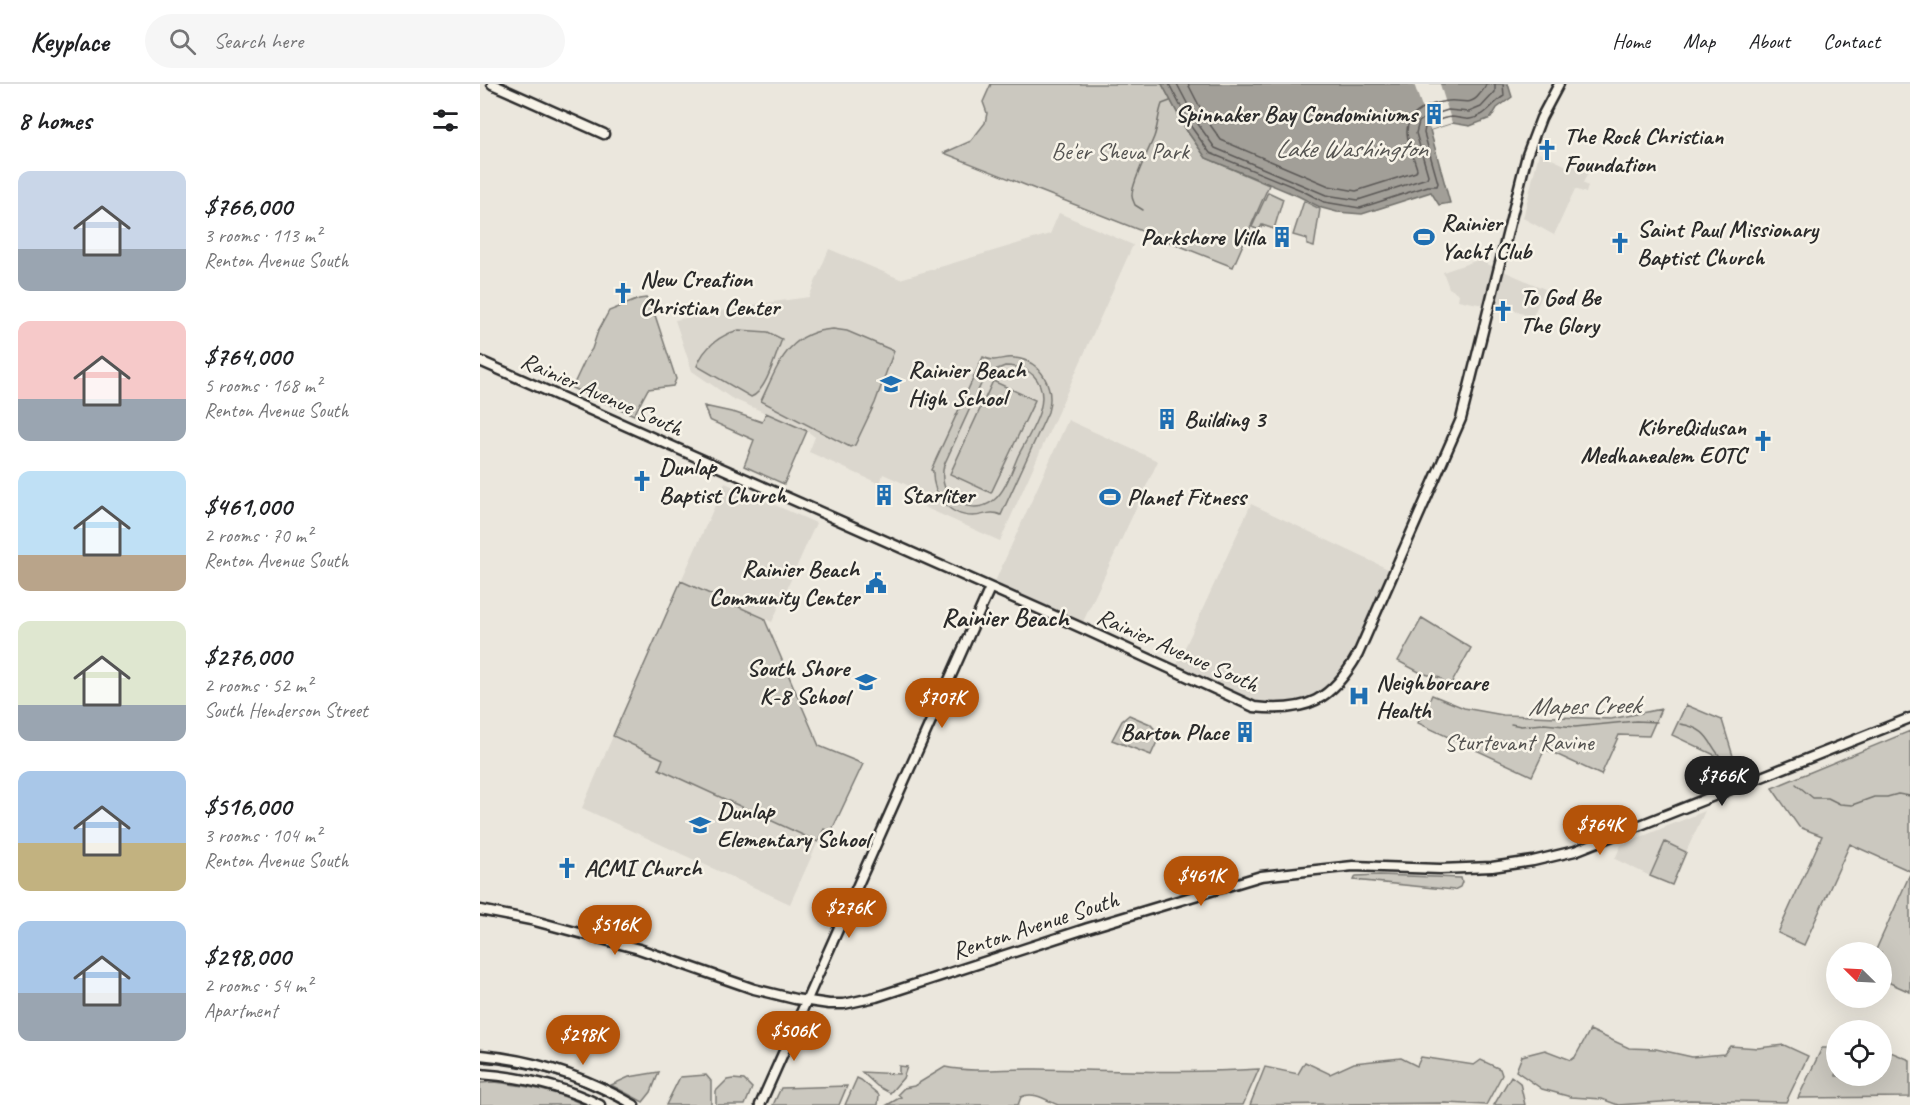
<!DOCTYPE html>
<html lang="en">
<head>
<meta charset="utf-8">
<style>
	:root { --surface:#fff; --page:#f6f6f6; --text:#202124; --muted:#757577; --line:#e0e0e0; --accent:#b45309 }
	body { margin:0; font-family:Caveat,sans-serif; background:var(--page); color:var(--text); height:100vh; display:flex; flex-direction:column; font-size:22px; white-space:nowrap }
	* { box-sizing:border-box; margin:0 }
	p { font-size:20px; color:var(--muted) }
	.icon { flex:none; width:33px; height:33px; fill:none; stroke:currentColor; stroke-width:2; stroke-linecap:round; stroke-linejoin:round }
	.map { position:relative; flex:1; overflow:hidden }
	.drawer { display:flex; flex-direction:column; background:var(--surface); width:480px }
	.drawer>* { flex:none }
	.needle { width:39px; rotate:294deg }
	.fabs { position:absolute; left:1346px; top:858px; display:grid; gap:12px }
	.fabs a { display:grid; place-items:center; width:66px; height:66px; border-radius:50%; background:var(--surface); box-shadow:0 6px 24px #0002; font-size:30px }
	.price { position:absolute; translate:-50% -51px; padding:0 14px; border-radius:21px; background:var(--accent); color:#fff; font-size:20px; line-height:39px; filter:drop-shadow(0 2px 3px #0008) }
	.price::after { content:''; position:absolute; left:50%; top:36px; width:18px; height:14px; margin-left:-9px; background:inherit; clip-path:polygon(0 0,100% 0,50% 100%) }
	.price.selected { background:#222; color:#fff }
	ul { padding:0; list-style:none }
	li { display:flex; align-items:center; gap:18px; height:150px; padding:0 18px }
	li span { display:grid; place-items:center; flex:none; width:168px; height:120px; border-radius:12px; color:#555 }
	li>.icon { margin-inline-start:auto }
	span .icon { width:72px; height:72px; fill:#fffc; stroke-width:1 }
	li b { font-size:26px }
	h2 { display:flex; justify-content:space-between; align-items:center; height:72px; padding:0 18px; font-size:26px }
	header { display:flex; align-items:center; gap:36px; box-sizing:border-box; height:84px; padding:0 30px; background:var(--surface); border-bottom:2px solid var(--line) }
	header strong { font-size:28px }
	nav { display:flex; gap:33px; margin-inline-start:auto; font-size:21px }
	.search { width:420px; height:54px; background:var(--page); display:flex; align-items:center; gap:15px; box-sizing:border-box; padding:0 21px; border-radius:33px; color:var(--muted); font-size:22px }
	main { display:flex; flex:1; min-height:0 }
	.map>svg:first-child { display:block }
	.built { fill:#dbd7ce }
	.green { fill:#cbc8bf; stroke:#7b7a75; stroke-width:1.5; fill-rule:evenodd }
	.water { fill:#a29f98; stroke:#72716c; stroke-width:1.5 }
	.pier { fill:#ebe7dd }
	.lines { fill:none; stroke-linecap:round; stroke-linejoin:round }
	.shore { stroke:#5b5957; stroke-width:1.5 }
	.stream { stroke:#72716c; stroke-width:1.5 }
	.major-casing { stroke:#2b2b2b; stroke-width:13 }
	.major { stroke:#f7f3e8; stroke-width:8 }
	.tram { stroke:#2b2b2b; stroke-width:1.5 }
	.labels { text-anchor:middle; stroke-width:5; stroke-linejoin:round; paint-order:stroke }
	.poi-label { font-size:24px; font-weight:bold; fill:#2b2b2b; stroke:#f7f3e8; text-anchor:start }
	.park-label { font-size:24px; fill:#535250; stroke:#f7f3e8 }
	.street-label { font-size:24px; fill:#2b2b2b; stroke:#f7f3e8 }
	.water-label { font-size:26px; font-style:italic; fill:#555451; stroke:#f7f3e8 }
	.neighbourhood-label { font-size:26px; font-weight:bold; fill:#2b2b2b; stroke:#f7f3e8 }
</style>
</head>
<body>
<header>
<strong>Keyplace</strong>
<div class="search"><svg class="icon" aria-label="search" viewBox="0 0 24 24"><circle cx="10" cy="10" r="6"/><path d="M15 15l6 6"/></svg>Search here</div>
<nav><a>Home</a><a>Map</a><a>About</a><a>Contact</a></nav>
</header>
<main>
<section class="drawer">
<h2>8 homes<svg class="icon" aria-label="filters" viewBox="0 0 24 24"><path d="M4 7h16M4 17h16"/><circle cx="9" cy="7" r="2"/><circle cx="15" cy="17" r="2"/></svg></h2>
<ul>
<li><span style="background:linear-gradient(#c9d6e8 65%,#9aa5b1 0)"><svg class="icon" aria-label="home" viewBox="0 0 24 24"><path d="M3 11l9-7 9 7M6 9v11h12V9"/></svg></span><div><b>$766,000</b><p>3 rooms · 113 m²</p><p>Renton Avenue South</p></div></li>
<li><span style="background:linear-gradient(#f6c9c9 65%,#9aa5b1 0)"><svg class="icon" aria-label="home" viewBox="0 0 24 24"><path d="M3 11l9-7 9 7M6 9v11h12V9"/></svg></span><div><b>$764,000</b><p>5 rooms · 168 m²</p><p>Renton Avenue South</p></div></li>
<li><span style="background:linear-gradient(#bfe0f5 70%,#b9a48a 0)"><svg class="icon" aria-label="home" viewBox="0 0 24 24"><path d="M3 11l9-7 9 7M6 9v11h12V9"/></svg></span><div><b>$461,000</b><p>2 rooms · 70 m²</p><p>Renton Avenue South</p></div></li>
<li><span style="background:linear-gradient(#dfe7d0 70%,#9aa5b1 0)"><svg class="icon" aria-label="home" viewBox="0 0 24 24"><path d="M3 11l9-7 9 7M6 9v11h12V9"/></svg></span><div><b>$276,000</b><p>2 rooms · 52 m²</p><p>South Henderson Street</p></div></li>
<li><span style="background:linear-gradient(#a9c7e8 60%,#c2b280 0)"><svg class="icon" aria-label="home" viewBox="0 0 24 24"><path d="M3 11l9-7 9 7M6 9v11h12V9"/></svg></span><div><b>$516,000</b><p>3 rooms · 104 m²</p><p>Renton Avenue South</p></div></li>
<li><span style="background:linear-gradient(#a9c7e8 60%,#9aa5b1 0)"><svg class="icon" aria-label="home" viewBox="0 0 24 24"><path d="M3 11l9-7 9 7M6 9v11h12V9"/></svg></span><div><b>$298,000</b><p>2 rooms · 54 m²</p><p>Apartment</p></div></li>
</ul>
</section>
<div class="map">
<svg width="1430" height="1021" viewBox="0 0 1430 1021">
	<rect width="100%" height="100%" fill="#ebe7dd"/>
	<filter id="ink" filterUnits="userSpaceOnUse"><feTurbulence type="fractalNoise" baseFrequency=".0167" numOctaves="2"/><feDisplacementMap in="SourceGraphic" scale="12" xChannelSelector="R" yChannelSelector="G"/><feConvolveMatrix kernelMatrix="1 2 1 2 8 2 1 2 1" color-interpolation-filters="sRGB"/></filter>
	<g filter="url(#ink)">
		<!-- built -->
		<path class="built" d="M1059,69L1089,83L1091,80L1108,88L1103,99L1108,102L1106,109L1095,105L1074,151L1043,134Z
			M579,129L653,161L520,457L442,422L447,410L403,390L400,400L329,368L335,353L327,347L251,314L212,287L195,236L272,221L329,213L349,165L420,195L570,150Z
			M998,176L1065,205L1052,234L1021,220H998L978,216L979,210L969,204L963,188Z
			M588,336L678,377L602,540L513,502Z
			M245,399L336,439L292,538L201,497Z
			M771,420L908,485L878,560L854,598L832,612L811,620L775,618L696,583Z
			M133,652L183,675L179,685L338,758L310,820L102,724Z
			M1225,727L1206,768L1185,758L1170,792L1135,775L1141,761Z"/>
		<!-- green -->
		<path class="green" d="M511,0H682L707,47L726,74L789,101L753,183L464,69L491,57L505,39L507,29L503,18Z
			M788,108L803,115L794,145L782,141L779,146L772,143Z
			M824,117L840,125L834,163L827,161V155L813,151Z
			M166,214L170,216L196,295L193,302L168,305L154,331L92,304L106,274L112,265L118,247L129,227L159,215Z
			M353,245L367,247L414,267L395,319L375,361L370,363L281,317C298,282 307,248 353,245Z
			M259,246L288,248L302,255C296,270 286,308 271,313L217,282C224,263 240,251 259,246Z
			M503,273C517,280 521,272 535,274C562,277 575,304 568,328L521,431C510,426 504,432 493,432C468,432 452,410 453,387L451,386ZM525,282C536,282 546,284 554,292C575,315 549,350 538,372C532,386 526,406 514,416C502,426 484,425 472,414C463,406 461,393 464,381L502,298L513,287Z
			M513,297L555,316L511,409L470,390Z
			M224,322L256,329L282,338L286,329L327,347L304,400L264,382L274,356L229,336Z
			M201,497L284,534L339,662L383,680L351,748L344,745L338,758L179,685L183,675L133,652Z
			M942,534L991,564L969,604L960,594L941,589L918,577Z
			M952,611L984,624L1023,631L1131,635L1181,625L1169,652L1139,651L1121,691L1065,665L1052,692L938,639Z
			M1206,621L1242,636L1260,695L1247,700L1241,674L1192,651Z
			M649,631L670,640L680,651L671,671L632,656L642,637Z
			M1430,647V787L1370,760L1324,861L1298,849L1342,752L1319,743L1292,704Z
			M1185,758L1206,768L1192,801L1170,792Z
			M1430,790V908L1401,895V868H1395Z
			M899,791L981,794L982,798L980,803L974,806L874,796L876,792Z
			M1110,946L1149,964L1176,965L1212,973L1244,970L1250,962L1278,964L1304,961L1328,972L1306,1018L1210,1016L1138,1021L1122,1015L1091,1013L1062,1005L1036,987L1042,972L1065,966L1091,976L1095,973Z
			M1342,964H1356V992H1401V964L1430,976V1013L1318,1014Z
			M941,973L994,981L1001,976L1020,985L1022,991L1006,1021L966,1019L770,1021L785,983L818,990L825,978L850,990L874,979L921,974L937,982Z
			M419,982L427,983L423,994L410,1009L397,1002L382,988L419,990Z
			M465,983C495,989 526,984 557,985C631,986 704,990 779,985L763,1021H578C566,1016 554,1007 541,1013L538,1021H407L421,1013L418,1010L424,1004L434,1002Z
			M179,988L171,1008L163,1018L131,1001L149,993Z
			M226,991L231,997V1021H186L200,993Z
			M1031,992L1040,999L1045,1021H1014Z
			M377,994L381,996L399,1011L398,1021H365Z
			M253,995L264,996L272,1004L265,1021H236V1007L247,996Z
			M15,998C46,1002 76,1007 104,1021H0V999Z
			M367,1002L359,1021H293L301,1004Z"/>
		<!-- water -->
		<path class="water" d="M682,0H1028L1032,13L1017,24L1011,34L990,42L972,39L950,46L970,119L959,121L951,108L882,130L857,128L842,124L818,112L726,74L707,47Z"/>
		<!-- pier -->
		<path class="pier" d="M934,0H960L972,39L950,46Z"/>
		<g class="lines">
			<!-- shore -->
			<path class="shore" d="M689,0L712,44L730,69L821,106L844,118L880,124L948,102H957L958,99L944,49L945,43C951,38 963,34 971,33C977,33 984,36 990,35C1006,33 1012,19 1024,12L1023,0
				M697,0L718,40L735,64L846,111L878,116L947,94L948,91L936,49L939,38L946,33L968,26L989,28L1001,23L1015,8V0
				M708,0L726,35L741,56L849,102L876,107L936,88L937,85C934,74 928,61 927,49C926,28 951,19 968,17C980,15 990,23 999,11C1002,7 1005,6 1006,0"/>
			<!-- stream -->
			<path class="stream" d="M663,126L655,121C654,118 652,115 652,112C651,100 669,66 674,53C678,42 678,31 682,20L690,17
				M1031,640L1041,642L1064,640L1095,643L1156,637L1177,638
				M1200,640C1240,646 1224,673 1260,684
				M1316,700L1333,714H1348L1360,720L1372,721L1394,713H1407L1418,710L1430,712"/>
			<defs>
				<path id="major" d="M12,0L124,50
					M0,277L604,545L774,623C827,629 852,616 878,570L981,335L1047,71L1061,34L1079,0
					M0,826L51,836L159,865L274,905L315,915L349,920H364L396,913L608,844L781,792L873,782L960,785L1012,783L1053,777L1095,767L1430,634
					M0,971C55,976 106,993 154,1021
					M0,990C42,993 82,1002 120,1021
					M280,1021L510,504"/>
			</defs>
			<!-- major casing -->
			<use href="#major" class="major-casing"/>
			<!-- major -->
			<use href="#major" class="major"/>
			<!-- tram -->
			<path class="tram" d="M0,978C51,982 100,996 145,1021"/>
		</g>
	</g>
	<!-- icons -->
	<defs>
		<symbol id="building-bare" viewBox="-9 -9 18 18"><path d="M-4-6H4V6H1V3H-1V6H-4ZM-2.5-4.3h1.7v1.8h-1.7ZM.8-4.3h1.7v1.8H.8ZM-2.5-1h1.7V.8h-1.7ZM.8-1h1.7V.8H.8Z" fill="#1f6fb2" stroke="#f7f3e8" stroke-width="2.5" paint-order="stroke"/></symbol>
		<symbol id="church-bare" viewBox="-9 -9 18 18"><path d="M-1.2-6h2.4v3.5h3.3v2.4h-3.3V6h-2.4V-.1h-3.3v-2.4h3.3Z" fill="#1f6fb2" stroke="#f7f3e8" stroke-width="2.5" paint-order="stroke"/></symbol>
		<symbol id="stadium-bare" viewBox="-9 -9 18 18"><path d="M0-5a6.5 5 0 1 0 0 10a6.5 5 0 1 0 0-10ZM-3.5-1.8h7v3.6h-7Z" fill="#1f6fb2" stroke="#f7f3e8" stroke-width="2.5" paint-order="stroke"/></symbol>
		<symbol id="school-bare" viewBox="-9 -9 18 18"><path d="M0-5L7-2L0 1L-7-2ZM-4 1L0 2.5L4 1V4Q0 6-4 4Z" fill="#1f6fb2" stroke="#f7f3e8" stroke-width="2.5" paint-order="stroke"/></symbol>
		<symbol id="civic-bare" viewBox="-9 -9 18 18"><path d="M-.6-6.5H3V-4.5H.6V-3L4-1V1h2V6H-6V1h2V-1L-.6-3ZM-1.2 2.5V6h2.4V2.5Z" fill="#1f6fb2" stroke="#f7f3e8" stroke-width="2.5" paint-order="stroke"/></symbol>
		<symbol id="hospital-bare" viewBox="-9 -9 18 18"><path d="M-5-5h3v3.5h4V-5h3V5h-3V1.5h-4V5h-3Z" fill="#1f6fb2" stroke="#f7f3e8" stroke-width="2.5" paint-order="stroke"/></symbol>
	</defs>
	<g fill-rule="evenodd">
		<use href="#building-bare" x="939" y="15" width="30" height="30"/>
		<use href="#church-bare" x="1052" y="51" width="30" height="30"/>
		<use href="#building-bare" x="787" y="138" width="30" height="30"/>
		<use href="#stadium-bare" x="929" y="138" width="30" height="30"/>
		<use href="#church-bare" x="1125" y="144" width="30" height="30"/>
		<use href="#church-bare" x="128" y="194" width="30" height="30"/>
		<use href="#church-bare" x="1008" y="212" width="30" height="30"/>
		<use href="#school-bare" x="396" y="285" width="30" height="30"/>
		<use href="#building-bare" x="672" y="320" width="30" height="30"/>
		<use href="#church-bare" x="1268" y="342" width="30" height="30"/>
		<use href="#church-bare" x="147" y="382" width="30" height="30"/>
		<use href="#building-bare" x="389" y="396" width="30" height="30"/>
		<use href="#stadium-bare" x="615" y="398" width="30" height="30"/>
		<use href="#civic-bare" x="381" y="484" width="30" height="30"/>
		<use href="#school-bare" x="371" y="583" width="30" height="30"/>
		<use href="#hospital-bare" x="864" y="597" width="30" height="30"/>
		<use href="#building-bare" x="750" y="633" width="30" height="30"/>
		<use href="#school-bare" x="205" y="726" width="30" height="30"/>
		<use href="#church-bare" x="72" y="769" width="30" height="30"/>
	</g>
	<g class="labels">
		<!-- poi labels -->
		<g class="poi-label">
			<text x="937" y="38" text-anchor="end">Spinnaker Bay Condominiums</text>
			<text x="1084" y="60">The Rock Christian<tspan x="1084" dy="28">Foundation</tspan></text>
			<text x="961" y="147">Rainier<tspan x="961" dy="28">Yacht Club</tspan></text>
			<text x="1157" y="153">Saint Paul Missionary<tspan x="1157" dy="28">Baptist Church</tspan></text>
			<text x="785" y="161" text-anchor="end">Parkshore Villa</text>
			<text x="160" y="203">New Creation<tspan x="160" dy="28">Christian Center</tspan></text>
			<text x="1040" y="221">To God Be<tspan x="1040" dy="28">The Glory</tspan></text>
			<text x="428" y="294">Rainier Beach<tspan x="428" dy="28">High School</tspan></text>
			<text x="704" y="343">Building 3</text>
			<text x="1266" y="351" text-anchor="end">KibreQidusan<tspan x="1266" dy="28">Medhanealem EOTC</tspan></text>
			<text x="179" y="391">Dunlap<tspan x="179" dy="28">Baptist Church</tspan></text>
			<text x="421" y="419">Starliter</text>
			<text x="647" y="421">Planet Fitness</text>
			<text x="379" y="493" text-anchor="end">Rainier Beach<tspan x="379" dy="28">Community Center</tspan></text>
			<text x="369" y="592" text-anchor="end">South Shore<tspan x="369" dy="28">K-8 School</tspan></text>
			<text x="896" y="606">Neighborcare<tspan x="896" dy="28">Health</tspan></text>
			<text x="748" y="656" text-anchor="end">Barton Place</text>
			<text x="237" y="735">Dunlap<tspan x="237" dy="28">Elementary School</tspan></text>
			<text x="104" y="792">ACMI Church</text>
		</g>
		<!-- park labels -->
		<g class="park-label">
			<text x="640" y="75">Be'er Sheva Park</text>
			<text x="1039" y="666">Sturtevant Ravine</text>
		</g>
		<!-- street labels -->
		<g class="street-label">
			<text transform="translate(122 310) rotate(24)" y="8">Rainier Avenue South</text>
			<text transform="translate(698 566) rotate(24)" y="8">Rainier Avenue South</text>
			<text transform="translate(555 841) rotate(-18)" y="8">Renton Avenue South</text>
		</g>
		<!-- water labels -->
		<g class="water-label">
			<text x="871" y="73">Lake Washington</text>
			<text transform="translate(1104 621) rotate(-1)" y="9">Mapes Creek</text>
		</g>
		<!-- neighbourhood labels -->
		<g class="neighbourhood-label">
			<text x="525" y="542">Rainier Beach</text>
		</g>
	</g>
</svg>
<div class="fabs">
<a><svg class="needle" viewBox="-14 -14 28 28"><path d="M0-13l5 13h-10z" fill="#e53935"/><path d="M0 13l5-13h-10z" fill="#757577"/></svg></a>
<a><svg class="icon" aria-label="locate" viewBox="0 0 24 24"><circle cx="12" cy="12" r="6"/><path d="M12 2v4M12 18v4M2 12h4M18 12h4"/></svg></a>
</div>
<b class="price" style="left:462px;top:645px">$707K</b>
<b class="price selected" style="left:1242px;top:723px">$766K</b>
<b class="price" style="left:1120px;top:772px">$764K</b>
<b class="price" style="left:721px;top:823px">$461K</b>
<b class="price" style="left:369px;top:855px">$276K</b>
<b class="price" style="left:135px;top:872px">$516K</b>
<b class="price" style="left:314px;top:978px">$506K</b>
<b class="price" style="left:103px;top:982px">$298K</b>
</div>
</main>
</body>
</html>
